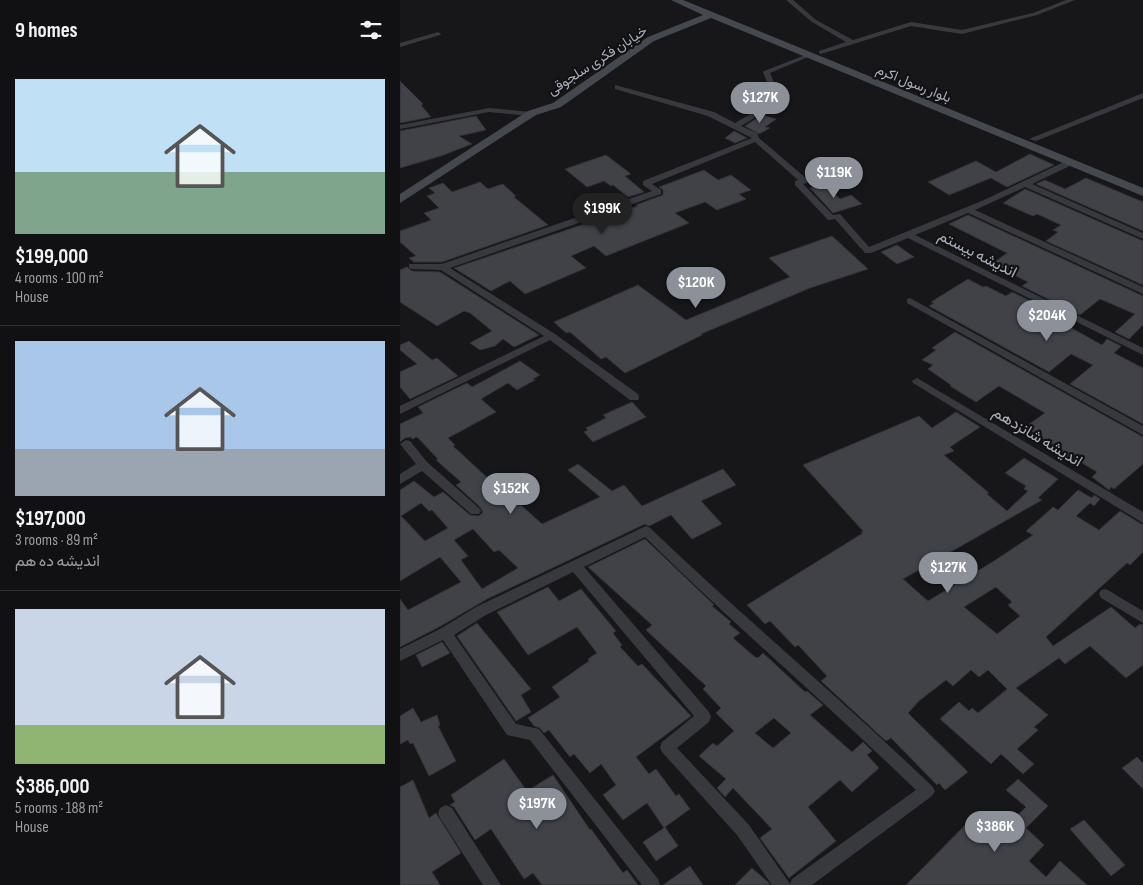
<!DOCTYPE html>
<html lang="en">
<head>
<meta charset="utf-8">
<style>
	:root { --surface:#111114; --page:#1a1a1d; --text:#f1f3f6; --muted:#9c9da0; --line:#303134; --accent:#8c9099 }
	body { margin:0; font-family:"Sofia Sans Condensed",Vazirmatn,sans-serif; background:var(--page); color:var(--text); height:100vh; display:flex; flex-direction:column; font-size:19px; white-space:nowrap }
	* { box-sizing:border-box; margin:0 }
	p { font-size:16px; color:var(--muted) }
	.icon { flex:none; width:28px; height:28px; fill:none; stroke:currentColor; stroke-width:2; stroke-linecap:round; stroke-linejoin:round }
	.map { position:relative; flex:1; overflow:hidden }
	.drawer { display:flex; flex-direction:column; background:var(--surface); width:400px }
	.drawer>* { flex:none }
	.price { position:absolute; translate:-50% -42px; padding:0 11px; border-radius:18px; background:var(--accent); color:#fff; font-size:16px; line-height:32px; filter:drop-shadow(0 1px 2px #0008) }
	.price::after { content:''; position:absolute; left:50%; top:30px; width:15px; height:11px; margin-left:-8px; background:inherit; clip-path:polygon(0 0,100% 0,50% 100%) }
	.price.selected { background:#222; color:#fff }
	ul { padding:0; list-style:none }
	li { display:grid; align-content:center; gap:10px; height:265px; padding:0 15px }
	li+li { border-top:1px solid var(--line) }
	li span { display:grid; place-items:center; height:155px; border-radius:0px; color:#555 }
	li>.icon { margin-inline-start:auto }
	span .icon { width:90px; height:90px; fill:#fffc; stroke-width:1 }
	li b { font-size:21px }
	h2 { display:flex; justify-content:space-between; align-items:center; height:60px; padding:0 15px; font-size:21px }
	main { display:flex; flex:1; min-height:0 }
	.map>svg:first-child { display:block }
	.building { fill:#414247; stroke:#313136; fill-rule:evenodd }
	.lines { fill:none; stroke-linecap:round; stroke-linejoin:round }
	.street { fill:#38393f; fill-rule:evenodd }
	.secondary { fill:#46484f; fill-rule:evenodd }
	.labels { text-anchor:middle; stroke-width:4.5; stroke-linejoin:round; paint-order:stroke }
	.far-street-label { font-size:14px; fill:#a9aeba; stroke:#121215 }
	.street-label { font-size:16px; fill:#a9aeba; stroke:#121215 }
</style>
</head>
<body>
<main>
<section class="drawer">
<h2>9 homes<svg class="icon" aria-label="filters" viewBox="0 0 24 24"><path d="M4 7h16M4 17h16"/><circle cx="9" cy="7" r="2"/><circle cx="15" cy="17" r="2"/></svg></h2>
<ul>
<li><span style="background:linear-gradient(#bfe0f5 60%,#7fa58c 0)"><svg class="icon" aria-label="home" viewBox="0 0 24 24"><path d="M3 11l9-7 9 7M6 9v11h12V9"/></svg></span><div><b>$199,000</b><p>4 rooms · 100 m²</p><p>House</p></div></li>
<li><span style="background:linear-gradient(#a9c7e8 70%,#9aa5b1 0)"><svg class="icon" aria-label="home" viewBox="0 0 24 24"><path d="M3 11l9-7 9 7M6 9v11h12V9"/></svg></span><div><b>$197,000</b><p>3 rooms · 89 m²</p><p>اندیشه ده هم</p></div></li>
<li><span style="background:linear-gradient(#c9d6e8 75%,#8fb573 0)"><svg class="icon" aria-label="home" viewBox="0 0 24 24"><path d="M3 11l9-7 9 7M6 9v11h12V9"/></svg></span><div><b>$386,000</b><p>5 rooms · 188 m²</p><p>House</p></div></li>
</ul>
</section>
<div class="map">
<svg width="743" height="885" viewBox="0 0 743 885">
	<rect width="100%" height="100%" fill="#17171a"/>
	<!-- building -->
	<path class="building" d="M0,81L23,104L21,105L31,117L0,123Z
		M362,115L376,119L365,127L370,128L359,134L345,126Z
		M76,116L86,130L59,136L72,144L41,156L0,168V131Z
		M334,131L347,138L335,143L325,138Z
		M630,154L654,165L607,187L591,178L549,195L528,182L576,161L596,172Z
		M206,155L231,174L225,176L244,192L228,197L213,185L211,186L204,181L187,187L165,169Z
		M304,170L318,180L331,175L351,190L339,194L346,199L317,210L305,202L275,213L289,223L206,256L194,246L171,256L186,268L125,294L110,281L91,291L54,268L238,206L236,205L263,195V190L259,187Z
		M686,178L743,202V231L636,184L645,180L665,189Z
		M80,182L88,189L103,184L116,196L114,197L148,225L42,262H14L9,258L16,256L0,242V231L31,220L24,213L39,208L27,196L35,193L29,188L43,183L52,192Z
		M423,184L440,199L451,195L462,204L433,213L410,188Z
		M625,189L743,241V285L646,241L658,232L653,230L661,225L637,214L633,216L603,203Z
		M568,215L743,296V325L729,339L715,332L735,314L700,299L680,315L622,286L628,282L592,264L607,253L549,224Z
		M432,236L468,269L410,288L301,334L302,335L225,373L206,357L201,359L170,332L166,333L154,322L238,285L286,320L390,277L369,258Z
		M497,245L514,257L497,264L481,252Z
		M7,267L12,271L40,272L139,335L114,347L103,339L95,346L80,350L70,343L92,331L70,313L64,311L37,326L0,302V270Z
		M568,279L583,287L586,286L606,296L612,292L671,321L666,325L702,345L707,339L721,346L714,353L743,368V424L670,384L693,365L671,354L649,372L529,306L534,303L531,302Z
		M555,332L743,437V464L714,489L711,487L709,490L692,477L697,472L677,460L673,464L659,455L662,453L621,430L645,413L599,386L576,402L550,386L551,385L528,369L533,365L522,360L536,350L532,348Z
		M9,341L32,360L37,358L58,376L10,399L0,387V372L17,364L0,350V345Z
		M120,361L140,375L133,379L135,380L117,390L108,383L81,399L96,412L48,438L55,445L53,446L118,506L121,505L142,524L200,497L168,470L178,464L212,491L224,485L242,506L323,469L336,485L301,501L322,524L292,539L271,515L249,526L245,524L87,599L39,627L0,647V599L8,610L61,582L40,557L0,581V490L14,481L34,497L43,492L70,515L79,516L83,512L80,507L56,485L61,482L36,460L38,459L17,437L12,439L11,437L5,438L0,442V424L23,413L18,407L67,383L72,387ZM21,503L29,511L32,510L48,528L25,541L1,516ZM73,529L94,552L99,550L118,568L82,589L61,560L68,556L54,540Z
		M232,402L246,417L193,442L184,432L188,430L186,428L206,418L203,415Z
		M556,412L580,427L550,447L554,451L544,455L589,493L587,494L607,511L628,491L624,489L626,486L605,473L624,458L658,479L638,498L642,500L503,579L528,601L594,561L633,535L626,531L653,507L658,510L678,490L692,498L694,495L700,499L694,506L690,503L676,516L699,530L720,511L743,525V552L730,565L727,563L646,637L653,646L711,607L735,628L740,624L743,625V665L726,678L690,646L665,664L659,658L616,688L648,715L634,727L638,730L617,749L634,764L623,774L601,754L591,764L540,719L559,702L569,711L572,708L578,713L607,689L588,670L579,677L571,670L553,686L546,680L519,701L508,713L568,772L545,790L539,783L537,785L491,738L486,741L421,681L427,676L398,645L395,647L370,621L365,624L347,605L463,533L461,532L463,531L403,465L519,416L532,428ZM596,587L612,602L608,605L620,616L597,634L564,607Z
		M245,539L314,605L312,606L331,622L329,624L340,633L333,638L355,657L358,658L363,653L405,692L407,691L423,705L410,715L452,752L463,742L472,751L467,755L479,768L452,792L440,780L408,807L436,841L389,878L360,838L372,829L333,788L325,797L317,788L326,779L299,756L313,743L317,746L334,731L316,713L321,708L303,689L306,686L246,630L252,625L188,567ZM374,718L391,733L373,748L355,733Z
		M148,587L159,601L181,589L216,631L213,633L222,645L220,647L238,666L242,664L291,716L236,757L249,774L256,769L276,796L279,794L290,809L265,827L278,846L256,861L243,842L264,828L247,803L223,820L203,795L216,785L201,764L190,773L174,754L170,757L149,730L144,733L140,728L134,726L128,718L160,697L152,687L189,661L188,659L197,653L177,627L128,655L97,612Z
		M77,623L131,689L121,695L131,712L116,721L57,636Z
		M42,642L50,653L22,667L16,655Z
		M13,708L21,722L37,715L40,725L38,726L56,761L29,776L13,743L10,744L8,740L0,744V716Z
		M737,757L743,763V789L722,768Z
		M104,759L127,791L153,775L190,830L191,829L223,873L227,870L238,885H142L133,873L124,879L91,829L75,840L54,807L50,805L55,802L51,795Z
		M618,779L648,806L626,828L644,845L629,861L646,877L660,861L687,885H506L574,816L596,836L626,807L606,790Z
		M13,780L29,818L36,813L61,853L32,872L40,885H0V787Z
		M684,820L725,865L711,876L670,829Z
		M290,866L303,885H263Z
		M352,868L369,883L370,885H335Z"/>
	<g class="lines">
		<!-- street -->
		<path class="street" d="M386,0H393L416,20L453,40L511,22L562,30L633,13L666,0H675L637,15L562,34L511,26L421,54L419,53V51L446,42L412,22Z
			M38,32L41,34L40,35L0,47V43Z
			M408,54L413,55L370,73L382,101L341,126L357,133L359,138L407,179V183L403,184L433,215L440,214L469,247L584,200L668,160H674V164L632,184L743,233V239L625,187L575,210L743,287V294L568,213L515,235L743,348V355L508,238L471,253H465L435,219L428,220L395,185V181L398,180L355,142L252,184L261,190V194L50,268L155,334L238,394L239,397L238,400H230L150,340L0,414V406L144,336L41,270L12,269L9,268V264H42L252,191L243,185V181L352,138L308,116L215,89V85L314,112L335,123L374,100L363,72L364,71Z
			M743,93V98L636,141L629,139Z
			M89,108L130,112L134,114L130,116L89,112L0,129V125Z
			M510,298L743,426V435L507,303V299Z
			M517,378L743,512V523L513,383L512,381Z
			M6,440L10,441L27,462L79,508L81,511L79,514H71L22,471L0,484V474L16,464L0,444Z
			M246,526L250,528C342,616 440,698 532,786L535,791L532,796L412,885H372L337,835L262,752L260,747L262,742L294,716L173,572L86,615L54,635L116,724L139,729L258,879L260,885H242L130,740L107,735L43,640L0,661V649L40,629L76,607ZM245,537C333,624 427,704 516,790L392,879L390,884L349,825L277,748L309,722L311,717L309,712L184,567Z
			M706,589L743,611V623L701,598L699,594L701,590Z
			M46,805L52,808L101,885H83L40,818L38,813L40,808Z"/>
		<!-- secondary -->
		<path class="secondary" d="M271,0H283L743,188V196L311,18L254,41L161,107L136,115L0,203V194L128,111L153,103L248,37L303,15Z"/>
	</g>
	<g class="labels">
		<!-- far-street labels -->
		<g class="far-street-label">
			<text transform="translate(197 60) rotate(-33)" y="5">خیابان فکری سلجوقی</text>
			<text transform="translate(514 83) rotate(22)" y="5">بلوار رسول اکرم</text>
		</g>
		<!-- street labels -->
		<g class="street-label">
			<text transform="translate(578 253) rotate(27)" y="6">اندیشه بیستم</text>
			<text transform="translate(638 436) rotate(31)" y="6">اندیشه شانزدهم</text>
		</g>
	</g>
</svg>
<b class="price" style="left:360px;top:124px">$127K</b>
<b class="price" style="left:434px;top:199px">$119K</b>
<b class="price selected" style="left:202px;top:235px">$199K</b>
<b class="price" style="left:296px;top:309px">$120K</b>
<b class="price" style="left:647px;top:342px">$204K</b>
<b class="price" style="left:111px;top:515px">$152K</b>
<b class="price" style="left:548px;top:594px">$127K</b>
<b class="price" style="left:137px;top:830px">$197K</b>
<b class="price" style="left:595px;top:853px">$386K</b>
</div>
</main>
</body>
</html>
